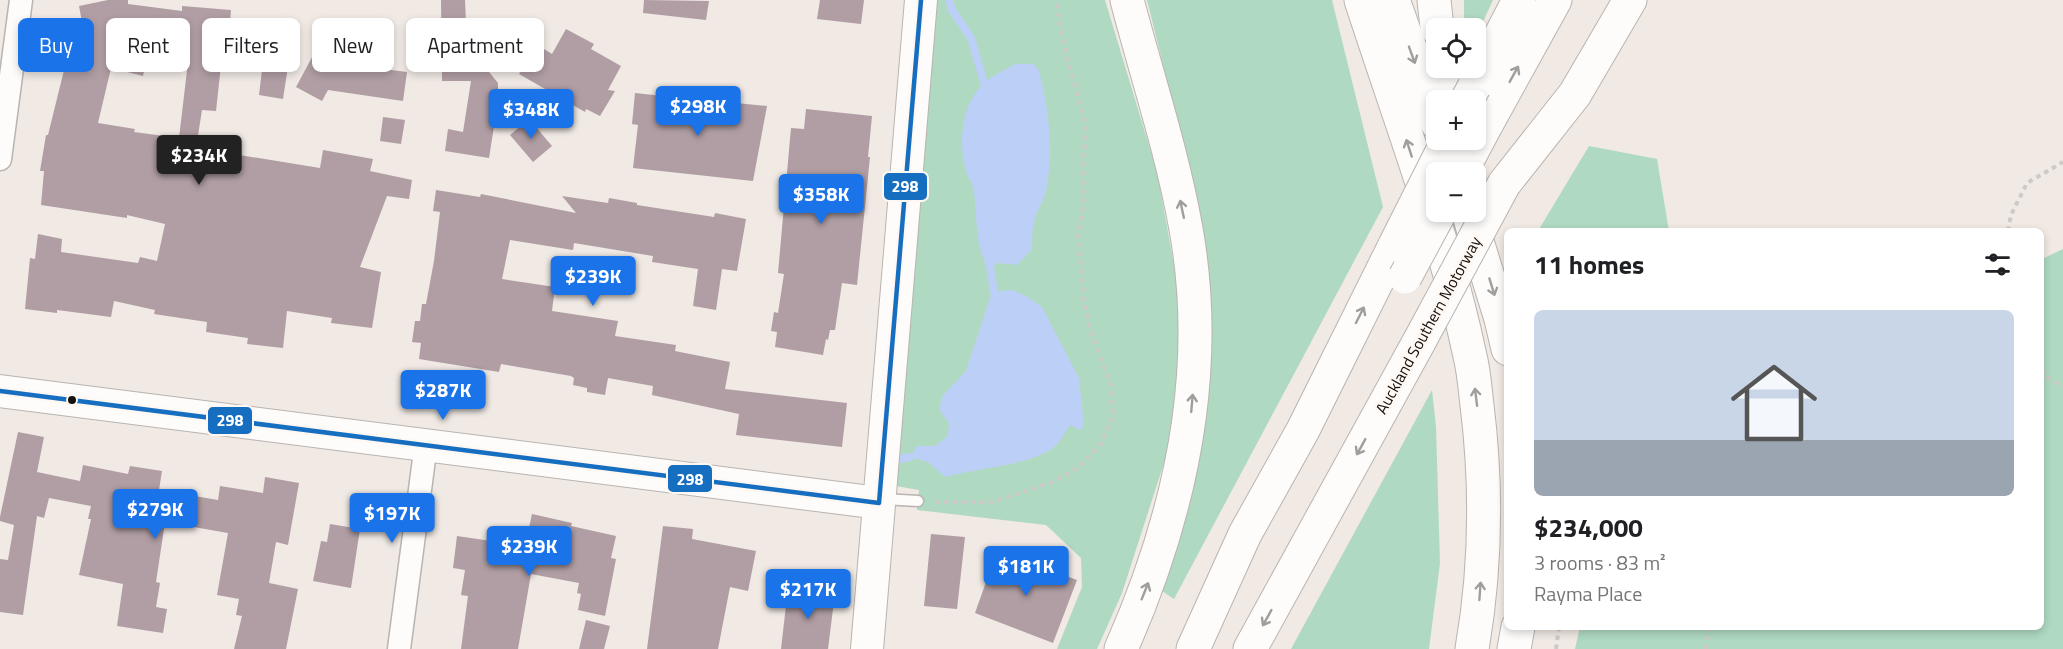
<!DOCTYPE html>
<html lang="en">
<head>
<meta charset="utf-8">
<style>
	:root { --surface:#fff; --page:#f6f6f6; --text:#202124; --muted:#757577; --accent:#1a73e8 }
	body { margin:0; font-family:"Titillium Web",sans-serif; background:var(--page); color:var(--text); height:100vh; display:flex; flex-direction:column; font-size:22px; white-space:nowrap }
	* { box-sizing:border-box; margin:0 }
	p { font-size:20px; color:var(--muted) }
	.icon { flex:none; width:33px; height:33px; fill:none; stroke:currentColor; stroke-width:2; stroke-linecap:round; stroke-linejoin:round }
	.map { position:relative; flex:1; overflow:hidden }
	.panel { position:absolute; left:1504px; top:228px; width:540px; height:402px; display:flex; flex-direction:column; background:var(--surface); border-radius:9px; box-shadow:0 3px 9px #0003 }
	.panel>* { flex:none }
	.top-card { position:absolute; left:18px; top:18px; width:570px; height:54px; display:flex; gap:12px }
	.fabs { position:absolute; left:1426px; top:18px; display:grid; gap:12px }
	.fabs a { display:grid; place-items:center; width:60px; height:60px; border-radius:9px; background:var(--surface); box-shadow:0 3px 9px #0003; font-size:30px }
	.price { position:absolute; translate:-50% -51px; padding:0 14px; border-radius:6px; background:var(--accent); color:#fff; font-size:20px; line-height:39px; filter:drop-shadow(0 2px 3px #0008) }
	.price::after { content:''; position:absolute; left:50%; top:36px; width:18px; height:14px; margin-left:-9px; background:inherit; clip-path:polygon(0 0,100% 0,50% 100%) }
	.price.active { background:#222; color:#fff }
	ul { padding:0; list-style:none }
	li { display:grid; align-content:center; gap:12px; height:318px; padding:0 30px }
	li span { display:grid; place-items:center; height:186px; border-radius:9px; color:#555 }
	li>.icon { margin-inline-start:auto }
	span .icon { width:108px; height:108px; fill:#fffc; stroke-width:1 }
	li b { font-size:26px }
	h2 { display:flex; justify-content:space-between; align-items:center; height:72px; padding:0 30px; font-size:26px }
	.chip { padding:0 21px; border-radius:9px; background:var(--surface); box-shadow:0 3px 9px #0003; font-size:21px; line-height:54px }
	.chip.active { background:var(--accent); color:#fff }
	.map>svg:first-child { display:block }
	.green { fill:#afd9c1 }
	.water { fill:#bcd0f7 }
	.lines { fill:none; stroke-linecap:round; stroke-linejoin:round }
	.stream { stroke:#bcd0f7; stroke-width:8 }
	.building { fill:#b09ea4; fill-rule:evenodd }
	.lane-casing { stroke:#b9b4b0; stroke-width:13 }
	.street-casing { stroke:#b9b4b0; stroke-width:25 }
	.secondary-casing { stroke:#b9b4b0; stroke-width:34 }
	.primary-casing { stroke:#b9b4b0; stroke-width:35 }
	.highway-casing { stroke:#b9b4b0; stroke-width:35 }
	.path { stroke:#cccac8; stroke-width:4; stroke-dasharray:4.5 4.5; stroke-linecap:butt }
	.lane { stroke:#fdfcfb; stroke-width:10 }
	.street { stroke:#fdfcfb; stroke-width:22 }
	.secondary { stroke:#fdfcfb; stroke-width:32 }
	.primary { stroke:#fdfcfb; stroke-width:33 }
	.highway { stroke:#fdfcfb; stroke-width:33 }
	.highway-bridge-casing { stroke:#b9b4b0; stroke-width:35; stroke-linecap:butt }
	.highway-bridge { stroke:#fdfcfb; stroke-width:33 }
	.bus-1-casing { stroke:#fef7f2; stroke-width:9 }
	.bus-1 { stroke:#166ec1; stroke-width:4.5 }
	.oneway { stroke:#a09e9c }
	.bus-dot { fill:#15110e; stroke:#fef7f2; stroke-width:2 }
	.labels { text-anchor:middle; stroke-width:5; stroke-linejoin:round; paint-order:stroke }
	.street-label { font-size:16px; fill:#15110e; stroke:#fef7f2 }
	.line-badge { stroke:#fef7f2; stroke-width:2 }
	.badge-label { font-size:16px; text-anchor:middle; font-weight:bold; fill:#fff }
</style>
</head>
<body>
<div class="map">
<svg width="2063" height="649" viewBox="0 0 2063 649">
	<rect width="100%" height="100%" fill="#f0e9e4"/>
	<!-- green -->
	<path class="green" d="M937,0H1105L1157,172L1182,309L1174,432L1122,593L1097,649H1057L1082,587L1081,558L1046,525L917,510L919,490L896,486Z
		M1147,0H1332L1383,207L1174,599L1159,589L1201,218Z
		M1464,0H1493L1476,37V28H1464Z
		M1589,146L1657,159L1669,231H1538Z
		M2063,249V649H1575L1580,627H2042V259Z
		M1432,390L1436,427L1440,563L1429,649H1291Z"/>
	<!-- water -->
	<path class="water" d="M1015,64H1034L1039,71C1049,109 1054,152 1046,191C1044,199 1040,205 1037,212C1032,224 1032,236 1032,249L1017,265L998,263L993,266L986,265C975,242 977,217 974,192C973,184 968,178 966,171C958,143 961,105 983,84C992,76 1005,70 1015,64Z
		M1012,290L1026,296L1042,307L1079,378L1084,425L1080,430L1070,425C1065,432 1060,443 1053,448C1028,466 976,468 945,477L928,462L910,457L917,446H935L948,436L949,423L939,409L943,395L966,371L992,292Z"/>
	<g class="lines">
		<!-- stream -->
		<path class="stream" d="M949,0L952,10L971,38L984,83
			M990,266L994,292
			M900,459L910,457"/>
	</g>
	<!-- building -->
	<path class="building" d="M108,0H128V4L182,11V6L231,10L229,35L270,41L272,23L294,27L283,99L259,95L262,70L223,64L221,65L216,111L202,110L196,148L320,168L323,150L373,159L370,171L412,180L409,199L387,196L360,267L381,272L372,328L331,323L332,318L287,311L283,348L247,344L248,338L206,332L207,322L154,314L155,310L114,301L111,317L57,310V313L25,309L30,258L35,259L38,234L62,239L61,252L138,263L140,257L157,261L165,224L127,215V218L41,205L44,171H40L46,135H48L69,50L88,54L79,6ZM151,40L190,45L179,138L134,132L135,129L98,123L111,68L143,76Z
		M441,0H465L467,45L498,83V101L489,158L445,151L448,129L463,132L471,81H442Z
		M644,0L709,1L706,20L643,13Z
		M820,0H864L861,24L817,19Z
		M566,29L594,44L591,49L621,66L608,90L615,91L600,116L586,109L585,112L519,74L536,44L552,54Z
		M324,35L368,59L392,62L391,70L407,72L403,101L328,90L322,101L296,87Z
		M635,93L736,104V103L767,106L753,181L633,168L638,125L632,124Z
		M806,109L872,116L868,157H870L857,285L842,283L835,330H830L828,340L826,339L823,355L775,347L777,332L771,331L774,312L778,313L784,274L778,273L791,128L804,129Z
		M383,117L405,120L401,144L380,141Z
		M529,119L552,146L533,162L510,135Z
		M436,190L480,197L481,194L576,213L562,196L608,203L609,198L637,203V205L714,217L715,213L746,219L737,271L722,269L716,310L693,306L698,269L652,262L653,256L574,243L573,250L510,240L502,279L555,287L552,311L618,321L615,336L676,345L675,351L730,362L725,389L847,403L842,447L736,435L739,414L652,395L653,386L608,378L605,395L587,392V388L573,385L574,378L571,376L501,364L499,372L419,359L421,343L412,342L415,321H420L422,304H426L434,261L440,212L433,211Z
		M18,432L44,437L37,472L80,481L83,465L128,474L130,466L162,471L159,490L218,500L220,486L263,493L265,477L299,483L288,545L276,542L269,583L298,589L286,649H234L242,616L236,615L239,599L217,595L228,533L165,522L156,582L160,583L156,607L167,609L163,633L117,626L123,584L79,575L91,519H88L91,506L49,498L44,518L37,516L23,615L0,612V559L8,560L14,525L0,521V517Z
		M532,514L572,523L571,526L616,536L611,558L616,559L605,616L578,610L581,594L577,593L579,583L531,574L518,649H461L468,596L461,595L465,570L453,568L457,536L525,546Z
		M330,524L360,529L351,588L313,581L321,541L327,542Z
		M663,526L693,529L692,539L756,551L748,591L730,587L718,649H647Z
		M931,534L965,537L957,609L924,606Z
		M997,551L1077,580L1053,643L975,613Z
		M788,588L835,593L828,649H781Z
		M586,620L610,626L604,649H579Z"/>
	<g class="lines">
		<defs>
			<path id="lane" d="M883,499L918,501"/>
			<path id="street" d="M0,159L21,0
				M399,649L426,444"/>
			<path id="secondary" d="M0,391L879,503
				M867,649L921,0"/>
			<path id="primary" d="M1361,0C1399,118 1444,234 1470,356C1474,372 1475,389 1477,405C1487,486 1486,568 1472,649
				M1393,0L1437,123
				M1468,212L1501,319L1508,349
				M1514,649L1518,627"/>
			<path id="highway" d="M1434,0L1437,28
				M1444,68L1449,100
				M1474,87L1519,0
				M1486,125L1555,0
				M1504,184L1575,94L1630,0
				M1121,649C1180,516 1212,374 1186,229C1172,151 1147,76 1127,0
				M1193,649L1245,534L1303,430L1395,245
				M1250,649L1420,340"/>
		</defs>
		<!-- lane casing -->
		<use href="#lane" class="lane-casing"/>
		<!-- street casing -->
		<use href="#street" class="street-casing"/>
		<!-- secondary casing -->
		<use href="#secondary" class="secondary-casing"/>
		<!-- primary casing -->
		<use href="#primary" class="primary-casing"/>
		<!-- highway casing -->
		<use href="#highway" class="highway-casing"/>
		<!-- path -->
		<path class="path" d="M2008,231L2011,215L2027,183L2063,162
			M2042,369L2046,376L2063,387
			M935,502H992L1055,481L1080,466L1102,442L1113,416L1111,386L1089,327L1084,299L1078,235L1084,202L1083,163L1086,127L1063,41L1056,0
			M1556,649L1559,627
			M1706,649L1710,627"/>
		<!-- lane -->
		<use href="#lane" class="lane"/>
		<!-- street -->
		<use href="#street" class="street"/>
		<!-- secondary -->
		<use href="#secondary" class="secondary"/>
		<!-- primary -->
		<use href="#primary" class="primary"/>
		<!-- highway -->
		<use href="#highway" class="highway"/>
		<defs>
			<path id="highway-bridge" d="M1467,100L1474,87
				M1461,172L1486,125
				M1395,245L1448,140
				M1405,277L1440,212
				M1420,340L1504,184"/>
		</defs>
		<!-- highway-bridge casing -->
		<use href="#highway-bridge" class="highway-bridge-casing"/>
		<!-- highway-bridge -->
		<use href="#highway-bridge" class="highway-bridge"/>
		<defs>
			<path id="bus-1" d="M0,391L879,503L921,0"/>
		</defs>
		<!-- bus-1 casing -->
		<use href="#bus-1" class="bus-1-casing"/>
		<!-- bus-1 -->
		<use href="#bus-1" class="bus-1"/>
	</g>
	<!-- one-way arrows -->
	<defs><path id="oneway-shaft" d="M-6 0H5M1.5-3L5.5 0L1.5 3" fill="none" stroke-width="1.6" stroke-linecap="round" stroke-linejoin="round" transform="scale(1.5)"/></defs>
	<g class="oneway">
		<use href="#oneway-shaft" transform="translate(1412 55) rotate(70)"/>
		<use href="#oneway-shaft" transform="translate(1514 74) rotate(-61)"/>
		<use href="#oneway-shaft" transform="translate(1409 148) rotate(-108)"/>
		<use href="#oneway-shaft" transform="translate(1182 209) rotate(-102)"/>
		<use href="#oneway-shaft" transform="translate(1492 287) rotate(73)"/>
		<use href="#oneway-shaft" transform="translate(1360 315) rotate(-63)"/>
		<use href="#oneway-shaft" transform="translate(1476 397) rotate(-97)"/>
		<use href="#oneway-shaft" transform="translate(1192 403) rotate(-85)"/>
		<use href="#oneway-shaft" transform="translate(1361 447) rotate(119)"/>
		<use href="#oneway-shaft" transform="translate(1145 591) rotate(-68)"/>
		<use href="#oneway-shaft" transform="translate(1480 591) rotate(-86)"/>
		<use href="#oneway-shaft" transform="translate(1267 618) rotate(119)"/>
	</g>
	<!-- markers -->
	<circle class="bus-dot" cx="72" cy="400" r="5"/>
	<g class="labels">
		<!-- street labels -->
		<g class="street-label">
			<text transform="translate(1428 325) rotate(-61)" y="6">Auckland Southern Motorway</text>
		</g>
	</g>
	<g class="line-badge">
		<rect x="883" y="172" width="45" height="29" rx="6" fill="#166ec1"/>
		<rect x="207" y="406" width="46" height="29" rx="6" fill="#166ec1"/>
		<rect x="667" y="464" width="46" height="29" rx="6" fill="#166ec1"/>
	</g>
	<g class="badge-label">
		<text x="905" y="192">298</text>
		<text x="230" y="426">298</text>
		<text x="690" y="485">298</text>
	</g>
</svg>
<div class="fabs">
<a><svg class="icon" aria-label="locate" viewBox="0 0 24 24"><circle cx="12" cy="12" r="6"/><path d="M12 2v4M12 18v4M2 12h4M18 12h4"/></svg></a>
<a>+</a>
<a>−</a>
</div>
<b class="price" style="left:698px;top:137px">$298K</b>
<b class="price" style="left:531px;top:140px">$348K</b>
<b class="price active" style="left:199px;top:186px">$234K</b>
<b class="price" style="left:821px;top:225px">$358K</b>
<b class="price" style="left:593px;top:307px">$239K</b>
<b class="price" style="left:443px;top:421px">$287K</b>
<b class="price" style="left:155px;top:540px">$279K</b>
<b class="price" style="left:392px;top:544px">$197K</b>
<b class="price" style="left:529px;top:577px">$239K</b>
<b class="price" style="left:1026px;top:597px">$181K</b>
<b class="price" style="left:808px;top:620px">$217K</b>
<div class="top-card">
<a class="chip active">Buy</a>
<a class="chip">Rent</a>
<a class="chip">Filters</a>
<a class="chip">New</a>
<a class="chip">Apartment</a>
</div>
<section class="panel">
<h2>11 homes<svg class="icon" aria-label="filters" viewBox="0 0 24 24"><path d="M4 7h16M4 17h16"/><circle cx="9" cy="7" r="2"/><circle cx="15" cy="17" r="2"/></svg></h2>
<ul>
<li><span style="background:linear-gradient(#c9d6e8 70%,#9aa5b1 0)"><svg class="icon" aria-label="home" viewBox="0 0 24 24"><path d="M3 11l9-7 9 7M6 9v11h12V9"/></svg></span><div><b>$234,000</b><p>3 rooms · 83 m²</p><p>Rayma Place</p></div></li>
</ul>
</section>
</div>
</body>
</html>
